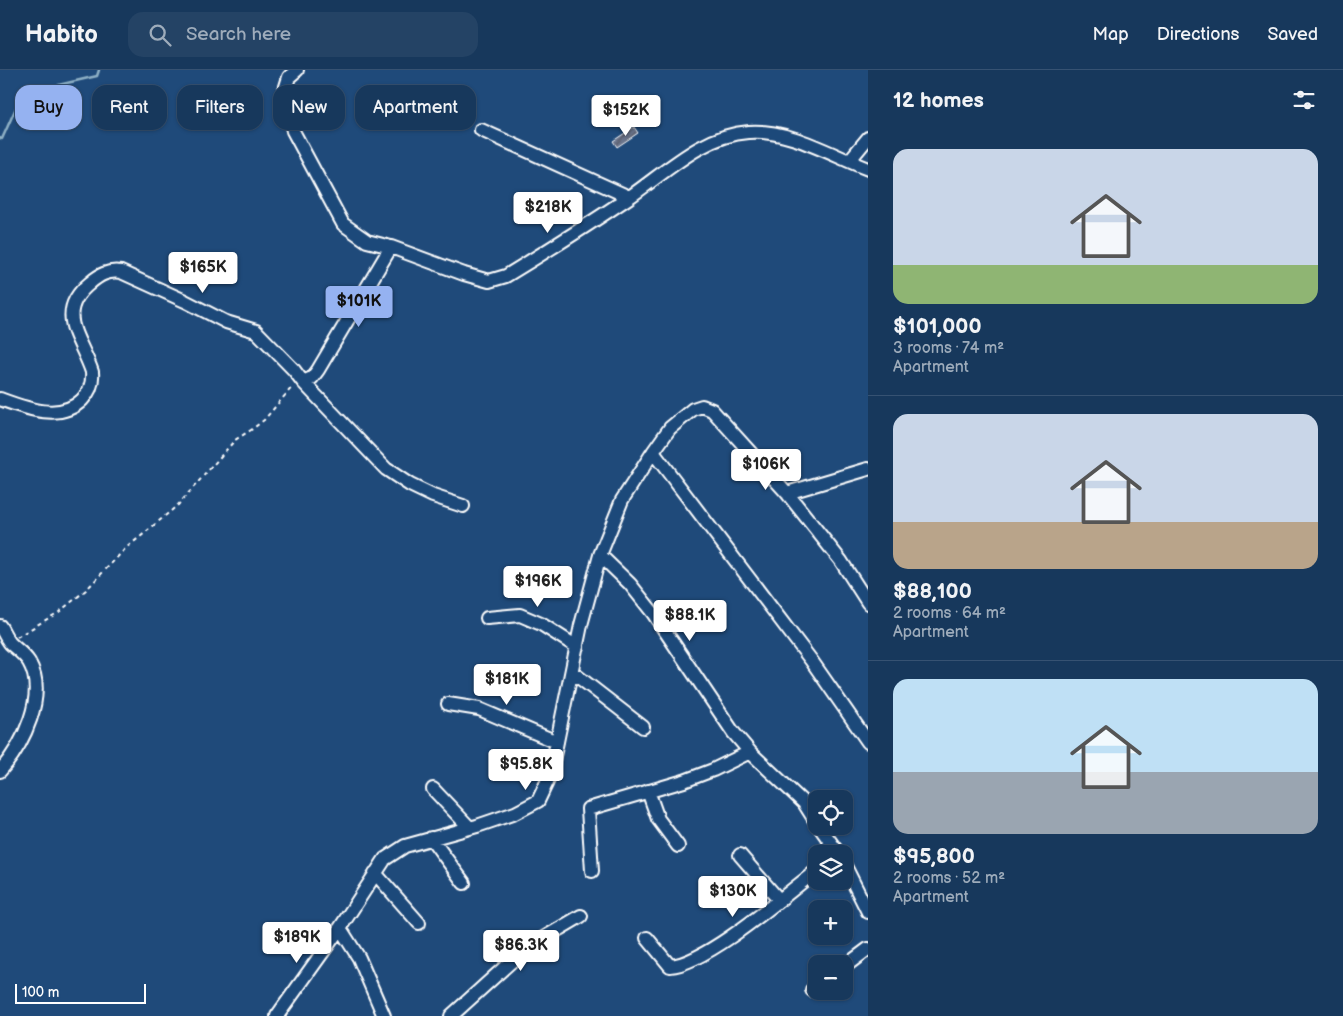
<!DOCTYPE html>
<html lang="en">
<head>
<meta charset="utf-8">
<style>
	:root { --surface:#17385c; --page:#244365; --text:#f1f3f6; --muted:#9eacbb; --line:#365272; --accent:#95b2f1 }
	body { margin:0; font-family:"Balsamiq Sans",sans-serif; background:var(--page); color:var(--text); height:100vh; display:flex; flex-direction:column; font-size:19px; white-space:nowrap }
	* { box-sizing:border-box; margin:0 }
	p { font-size:16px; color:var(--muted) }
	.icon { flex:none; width:28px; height:28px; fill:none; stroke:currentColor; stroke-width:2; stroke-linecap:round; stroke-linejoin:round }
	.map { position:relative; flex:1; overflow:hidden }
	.side { display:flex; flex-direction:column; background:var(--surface); width:475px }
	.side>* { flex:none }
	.guide { position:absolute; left:15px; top:15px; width:475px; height:45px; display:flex; gap:10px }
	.controls { position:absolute; left:808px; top:720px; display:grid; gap:10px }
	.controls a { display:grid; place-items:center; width:45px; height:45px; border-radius:10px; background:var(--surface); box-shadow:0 1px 4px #0004,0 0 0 1px var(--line); font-size:25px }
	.scale { position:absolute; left:15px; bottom:12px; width:131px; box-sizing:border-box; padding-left:5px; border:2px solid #fff; border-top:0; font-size:14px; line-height:18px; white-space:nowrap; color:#fff; -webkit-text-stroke:4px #1f4a7a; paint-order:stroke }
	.price { position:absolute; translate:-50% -42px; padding:0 11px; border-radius:5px; background:#fff; color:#222; font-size:16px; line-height:32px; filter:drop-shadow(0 1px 2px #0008) }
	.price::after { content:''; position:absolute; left:50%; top:30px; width:15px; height:11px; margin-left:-8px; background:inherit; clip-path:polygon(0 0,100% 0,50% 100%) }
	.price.selected { background:var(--accent); color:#111 }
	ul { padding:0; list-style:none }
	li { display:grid; align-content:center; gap:10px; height:265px; padding:0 25px }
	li+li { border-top:1px solid var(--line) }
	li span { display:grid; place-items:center; height:155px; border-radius:15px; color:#555 }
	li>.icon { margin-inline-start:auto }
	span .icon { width:90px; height:90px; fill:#fffc; stroke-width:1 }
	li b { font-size:21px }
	h2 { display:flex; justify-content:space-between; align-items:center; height:60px; padding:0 25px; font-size:21px }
	.tag { padding:0 18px; border-radius:15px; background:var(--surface); box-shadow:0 1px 4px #0004,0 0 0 1px var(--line); font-size:18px; line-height:45px }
	.tag.selected { background:var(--accent); color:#111 }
	header { display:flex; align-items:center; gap:30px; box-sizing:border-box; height:70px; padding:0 25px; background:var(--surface); border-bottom:1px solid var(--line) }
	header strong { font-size:24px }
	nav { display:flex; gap:28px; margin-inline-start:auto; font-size:18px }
	.search { width:350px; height:45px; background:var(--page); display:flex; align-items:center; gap:12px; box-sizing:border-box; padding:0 18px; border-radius:15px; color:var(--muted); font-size:19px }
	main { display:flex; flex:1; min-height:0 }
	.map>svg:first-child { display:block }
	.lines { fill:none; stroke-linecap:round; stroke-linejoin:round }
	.stream { stroke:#8eb0c5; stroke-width:2.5 }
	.building { fill:url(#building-hatch); stroke:#fff }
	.minor-casing { stroke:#fff; stroke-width:16 }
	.path { stroke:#fff; stroke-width:2; stroke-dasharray:4 4; stroke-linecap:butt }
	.minor { stroke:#1f4a7a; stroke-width:12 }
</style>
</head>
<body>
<header>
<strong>Habito</strong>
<div class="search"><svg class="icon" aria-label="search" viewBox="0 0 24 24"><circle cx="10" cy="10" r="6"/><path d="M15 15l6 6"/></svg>Search here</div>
<nav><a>Map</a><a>Directions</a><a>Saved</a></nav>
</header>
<main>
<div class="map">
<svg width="868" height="946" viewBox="0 0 868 946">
	<defs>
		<pattern id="building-hatch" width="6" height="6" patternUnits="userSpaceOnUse" patternTransform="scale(1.25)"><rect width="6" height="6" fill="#6b748c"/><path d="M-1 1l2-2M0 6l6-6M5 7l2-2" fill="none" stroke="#5a5e69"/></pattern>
	</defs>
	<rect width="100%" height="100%" fill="#1f4a7a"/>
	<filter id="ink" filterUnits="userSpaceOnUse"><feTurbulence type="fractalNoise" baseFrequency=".02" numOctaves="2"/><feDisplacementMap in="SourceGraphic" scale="10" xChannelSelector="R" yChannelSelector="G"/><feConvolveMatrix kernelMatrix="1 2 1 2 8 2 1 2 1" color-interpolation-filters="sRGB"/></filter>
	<g filter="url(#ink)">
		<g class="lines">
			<!-- stream -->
			<path class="stream" d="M0,68L2,69L19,31L41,19L97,6L99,0"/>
		</g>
		<!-- building -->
		<path class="building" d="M634,57L638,63L617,77L613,71Z"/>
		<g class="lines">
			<defs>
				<path id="minor" d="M297,0L289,7L284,23L293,61L343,154L367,171L391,177L464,204L489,211L506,206C547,181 588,155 628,128C665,103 702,65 749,62C789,59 831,85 868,99
					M481,60L629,127
					M849,91L868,68
					M303,312L312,308L318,300L391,177
					M0,329C25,338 60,352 82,330C90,322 93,313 92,302C81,268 53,243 90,213C99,205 108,200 121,202L185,231L226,252L256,261L294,300L303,312L386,399L410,415L433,426L463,436
					M653,382L811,590L868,672
					M787,423L868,399
					M487,548L520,545L541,554L577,577
					M0,556C3,561 6,568 10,573C16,579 24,584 29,592C48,625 23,675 0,701
					M572,602L643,657
					M448,634L479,639L557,672
					M433,719L470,758
					M648,721L658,749L678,776
					M816,752L804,733L750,682L733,662L653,543L630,514L600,485L622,430L653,382L670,358L693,339L702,336L712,340L787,423L841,491L868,533
					M819,756L839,784
					M431,768L464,813
					M740,785L779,830
					M844,794L868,842
					M592,801L588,739L684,711L713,700L750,682
					M375,803L419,853
					M340,858L359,888L384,946
					M647,868L670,896C706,894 785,825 816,801
					M844,897L868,879
					M812,920L816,917
					M277,946L340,858L385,789L405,776L477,756L515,743L538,731L547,712L552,696L581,555L600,485
					M451,946L525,879L581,846"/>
			</defs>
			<!-- minor casing -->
			<use href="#minor" class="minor-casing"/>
			<!-- path -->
			<path class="path" d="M17,567L59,542L86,520L127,477L140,467L178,435L235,370L251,360L264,350L293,316"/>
			<!-- minor -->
			<use href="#minor" class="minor"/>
		</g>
	</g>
</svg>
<div class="controls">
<a><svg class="icon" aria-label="locate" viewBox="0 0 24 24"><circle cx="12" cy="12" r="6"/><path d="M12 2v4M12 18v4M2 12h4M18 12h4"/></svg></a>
<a><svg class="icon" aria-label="layers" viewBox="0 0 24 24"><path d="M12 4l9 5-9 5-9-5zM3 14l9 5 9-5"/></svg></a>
<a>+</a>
<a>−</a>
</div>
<div class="scale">100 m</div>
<b class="price" style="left:626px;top:67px">$152K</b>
<b class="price" style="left:548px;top:164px">$218K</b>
<b class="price" style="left:203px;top:224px">$165K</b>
<b class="price selected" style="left:359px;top:258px">$101K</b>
<b class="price" style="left:766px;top:421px">$106K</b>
<b class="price" style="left:538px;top:538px">$196K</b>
<b class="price" style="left:690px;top:572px">$88.1K</b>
<b class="price" style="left:507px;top:636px">$181K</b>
<b class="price" style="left:526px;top:721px">$95.8K</b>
<b class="price" style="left:733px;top:848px">$130K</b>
<b class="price" style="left:297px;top:894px">$189K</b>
<b class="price" style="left:521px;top:902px">$86.3K</b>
<div class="guide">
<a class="tag selected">Buy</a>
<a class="tag">Rent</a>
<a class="tag">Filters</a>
<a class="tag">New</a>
<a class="tag">Apartment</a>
</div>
</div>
<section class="side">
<h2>12 homes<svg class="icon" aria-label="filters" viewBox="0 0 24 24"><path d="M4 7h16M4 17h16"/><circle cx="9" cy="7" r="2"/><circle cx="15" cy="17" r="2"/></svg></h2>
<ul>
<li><span style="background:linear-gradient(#c9d6e8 75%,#8fb573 0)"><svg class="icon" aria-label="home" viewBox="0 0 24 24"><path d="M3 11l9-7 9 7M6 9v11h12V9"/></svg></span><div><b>$101,000</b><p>3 rooms · 74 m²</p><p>Apartment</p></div></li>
<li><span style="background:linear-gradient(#c9d6e8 70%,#b9a48a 0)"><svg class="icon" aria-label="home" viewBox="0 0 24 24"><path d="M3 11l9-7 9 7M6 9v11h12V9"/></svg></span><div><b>$88,100</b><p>2 rooms · 64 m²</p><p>Apartment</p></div></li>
<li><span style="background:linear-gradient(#bfe0f5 60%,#9aa5b1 0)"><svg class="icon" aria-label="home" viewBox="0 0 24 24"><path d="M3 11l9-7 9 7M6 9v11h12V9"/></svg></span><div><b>$95,800</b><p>2 rooms · 52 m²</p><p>Apartment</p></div></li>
</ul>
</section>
</main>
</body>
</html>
